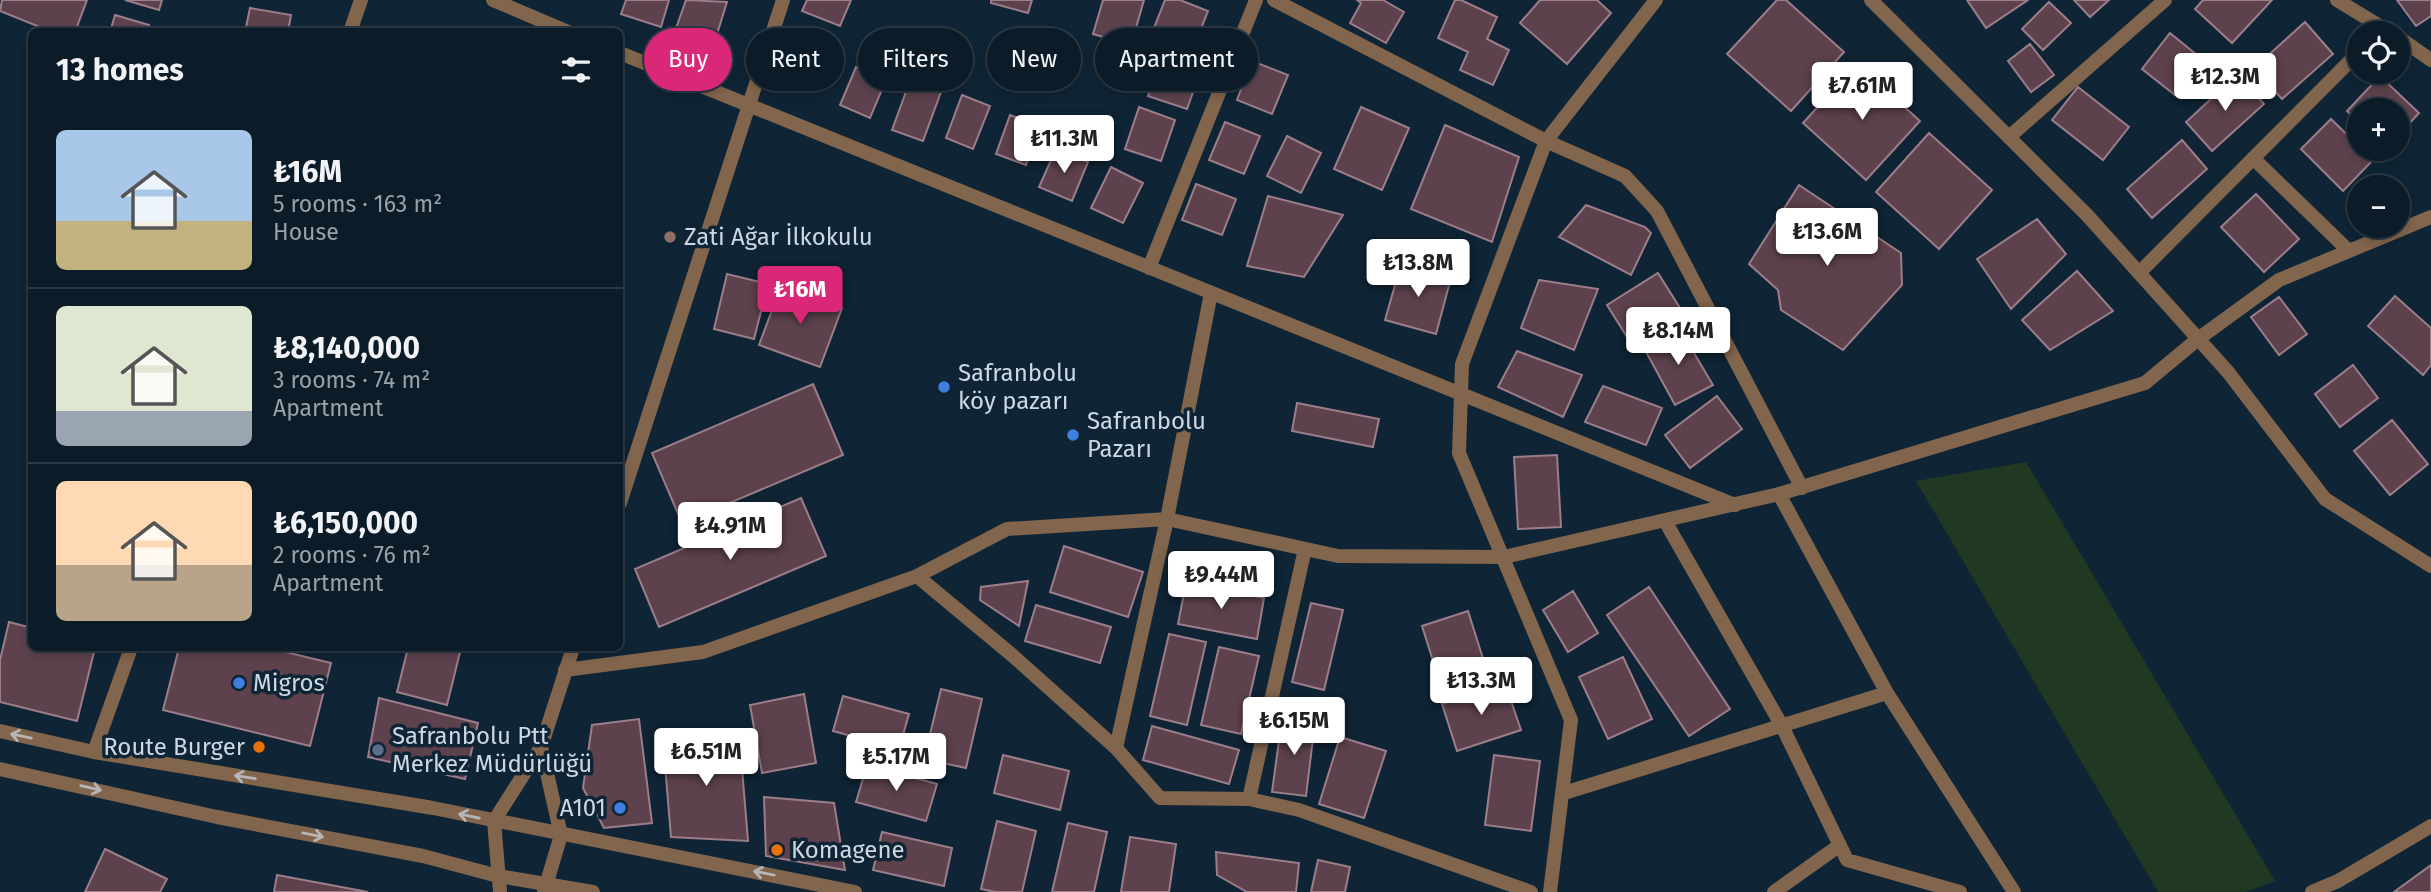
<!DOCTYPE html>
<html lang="en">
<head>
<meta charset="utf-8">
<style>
	:root { --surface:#0b1b27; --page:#192833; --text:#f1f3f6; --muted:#9aa1a7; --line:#2b3944; --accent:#db2777 }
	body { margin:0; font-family:"Fira Sans",sans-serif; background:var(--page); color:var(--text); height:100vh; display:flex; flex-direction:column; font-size:26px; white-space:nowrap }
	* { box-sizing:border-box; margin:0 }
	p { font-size:23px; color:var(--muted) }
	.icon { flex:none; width:38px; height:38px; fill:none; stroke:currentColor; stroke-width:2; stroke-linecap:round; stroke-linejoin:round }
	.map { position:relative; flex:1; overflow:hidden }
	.side { position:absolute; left:28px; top:28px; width:595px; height:623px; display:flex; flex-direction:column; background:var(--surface); border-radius:10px; box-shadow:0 4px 10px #0003,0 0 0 2px var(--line) }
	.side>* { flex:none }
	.hud { position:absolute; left:644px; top:28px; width:665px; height:63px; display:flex; gap:14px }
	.tools { position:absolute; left:2347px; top:21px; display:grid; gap:14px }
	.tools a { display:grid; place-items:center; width:63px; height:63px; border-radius:50%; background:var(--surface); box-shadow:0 4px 10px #0003,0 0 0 2px var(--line); font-size:35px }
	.price { position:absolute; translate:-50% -60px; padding:0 16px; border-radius:7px; background:#fff; color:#222; font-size:23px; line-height:46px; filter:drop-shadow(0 2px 4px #0008) }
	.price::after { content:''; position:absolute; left:50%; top:42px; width:21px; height:16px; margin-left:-10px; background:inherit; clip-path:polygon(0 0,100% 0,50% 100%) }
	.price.current { background:var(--accent); color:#fff }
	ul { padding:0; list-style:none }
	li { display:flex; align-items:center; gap:21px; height:175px; padding:0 28px }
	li+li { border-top:2px solid var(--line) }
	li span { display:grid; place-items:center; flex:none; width:196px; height:140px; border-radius:10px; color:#555 }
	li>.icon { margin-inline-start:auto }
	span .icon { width:84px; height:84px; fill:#fffc; stroke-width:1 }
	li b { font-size:30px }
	h2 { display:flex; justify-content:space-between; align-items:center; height:84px; padding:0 28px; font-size:30px }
	.pill { padding:0 24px; border-radius:32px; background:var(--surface); box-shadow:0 4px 10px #0003,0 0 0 2px var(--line); font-size:24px; line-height:63px }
	.pill.current { background:var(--accent); color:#fff }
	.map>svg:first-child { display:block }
	.green { fill:#213922 }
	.building { fill:#5d424d; stroke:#9c7d8a; stroke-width:2 }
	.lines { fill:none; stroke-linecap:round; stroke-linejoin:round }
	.minor { stroke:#81654c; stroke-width:14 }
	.tertiary { stroke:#81654c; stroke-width:14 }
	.oneway { stroke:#b6b6b6 }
	.education-dot { fill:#8d6e63; stroke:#0f2434; stroke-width:2.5 }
	.shop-dot { fill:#3f7fe0; stroke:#0f2434; stroke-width:2.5 }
	.food-dot { fill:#e8710a; stroke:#0f2434; stroke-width:2.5 }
	.service-dot { fill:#5c6f8a; stroke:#0f2434; stroke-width:2.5 }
	.labels { text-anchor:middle; stroke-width:7; stroke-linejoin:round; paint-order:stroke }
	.poi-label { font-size:24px; fill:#ccd8e3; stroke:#0f2434; text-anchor:start }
</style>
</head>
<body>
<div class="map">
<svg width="2431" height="892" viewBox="0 0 2431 892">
	<rect width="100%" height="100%" fill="#0f2434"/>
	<!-- green -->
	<path class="green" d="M2026,462L2275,881L2246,892H2158L1916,481Z"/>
	<!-- building -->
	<path class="building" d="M2,0H87L75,32H52L0,11Z
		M125,0H162L159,10Z
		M626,0H669L661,27L621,14Z
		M686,0L727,2L713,47L674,34Z
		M807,0H851L840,26L802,11Z
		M991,0H1032L1028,13L991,3Z
		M1103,0H1144L1131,45L1093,34Z
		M1165,0H1180L1208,11L1191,54L1150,38Z
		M1357,0H1383L1404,12L1386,43L1350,23L1361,3Z
		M1455,0H1461L1497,17L1487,39L1509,50L1493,85L1460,70L1468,52L1438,38Z
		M1540,0H1597L1611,13L1567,64L1520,23Z
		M1777,0H1786L1844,52L1791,111L1727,54Z
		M1967,0H2028L1986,28Z
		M2074,0H2109L2090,17Z
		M2203,0H2272L2232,43L2195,9Z
		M2397,0H2431V16L2416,26Z
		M2049,2L2071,23L2043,50L2022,29Z
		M250,8L291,15L288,32H245Z
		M115,15L149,25L147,32H110Z
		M2305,22L2333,54L2282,99L2254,68Z
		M793,27L831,39L819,77L781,65Z
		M2170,33L2203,60L2175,95L2142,69Z
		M2030,44L2054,75L2031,92L2008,61Z
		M1161,57L1201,70L1187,109L1148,96Z
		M1252,61L1288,75L1272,114L1237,100Z
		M1857,64L1920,121L1866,180L1803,123Z
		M856,67L886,80L870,118L840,105Z
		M914,70L945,81L923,141L892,130Z
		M2238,74L2264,104L2212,151L2186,122Z
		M2380,76L2419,113L2398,136V110H2359V123L2347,111Z
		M2078,87L2129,127L2103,160L2052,120Z
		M962,95L990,106L973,149L946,138Z
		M1139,107L1175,120L1161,161L1125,149Z
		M1361,107L1409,128L1382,190L1334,169Z
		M1010,115L1040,126L1026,165L996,154Z
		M2331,119L2373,160L2343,191L2301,149Z
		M1225,122L1260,136L1244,174L1209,160Z
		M1445,125L1519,157L1492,242L1411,209Z
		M1929,133L1992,190L1939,249L1876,192Z
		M1287,136L1321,153L1301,193L1267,176Z
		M2182,140L2207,169L2152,218L2127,189Z
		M1056,149L1088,162L1072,201L1039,187Z
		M1111,167L1143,183L1123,223L1091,208Z
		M1196,184L1236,199L1222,235L1182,220Z
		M1799,185L1901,253L1902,285L1843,350L1781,310L1778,290L1749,264Z
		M2256,194L2299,239L2264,272L2221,227Z
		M1268,196L1343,215L1304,277L1247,266Z
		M1586,205L1645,227L1651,233L1631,275L1559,237Z
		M2037,219L2066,254L2011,309L1977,259Z
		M1401,264L1451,278L1436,334L1385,320Z
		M2077,271L2113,311L2050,350L2022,320Z
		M1658,273L1680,308L1629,340L1607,305Z
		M727,274L768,284L754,339L714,329Z
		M1539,280L1598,289L1574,350L1521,328Z
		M781,286L842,308L820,367L759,345Z
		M2395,296L2431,328V365L2423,375L2368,326Z
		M2279,297L2307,334L2279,355L2251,317Z
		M1678,326L1713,385L1675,405L1645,350Z
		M1517,351L1582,375L1563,417L1498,387Z
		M2353,365L2378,398L2340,427L2315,394Z
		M813,384L843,455L682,523L652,453Z
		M1603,386L1662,408L1646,445L1585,422Z
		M1717,396L1742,429L1690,468L1665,435Z
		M1297,403L1379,419L1373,447L1292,431Z
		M2392,420L2428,464L2390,495L2354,451Z
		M1557,455L1561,527L1518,529L1514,457Z
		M801,498L826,556L659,627L635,569Z
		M1064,546L1143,572L1128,617L1050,592Z
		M1028,581L1019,626L980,600L981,587Z
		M1186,583L1264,598L1257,639L1178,624Z
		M1649,587L1730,709L1689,736L1607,615Z
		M1573,591L1598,633L1568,652L1543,610Z
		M1311,603L1343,610L1324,690L1292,682Z
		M1036,605L1111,627L1100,663L1025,641Z
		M1468,611L1486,668L1440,683L1422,626Z
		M9,622L32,628V648H95L77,721L0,702V660Z
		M1169,634L1206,642L1187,725L1150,716Z
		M1219,647L1259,656L1241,734L1201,725Z
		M179,648H269L331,663L310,746L163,710Z
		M408,648H461L447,705L397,692Z
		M1623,657L1652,719L1608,739L1579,677Z
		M1505,683L1521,730L1457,751L1442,704Z
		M941,689L982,699L966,768L924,759Z
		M804,694L816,763L762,773L750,705Z
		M843,696L909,714L899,749L833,731Z
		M379,698L478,723L465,779L368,757Z
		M1282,718L1315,722L1306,796L1272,792Z
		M639,719L652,823L604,828L583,788L592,725Z
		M1152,726L1239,750L1229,784L1143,760Z
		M739,732L748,841L671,837L663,741Z
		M1340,737L1386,751L1364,818L1319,804Z
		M1003,755L1069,771L1060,810L994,793Z
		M1494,755L1540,761L1531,831L1485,825Z
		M867,765L937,784L926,821L856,802Z
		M764,797L834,803L845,870L766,856Z
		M997,821L1036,831L1022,892H995L981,889Z
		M1068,823L1107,832L1094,892H1052Z
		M882,832L952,848L944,886L873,870Z
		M1130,837L1176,844L1169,892H1121Z
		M105,849L167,879L160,892H85Z
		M1216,852L1299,863L1296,892H1247L1217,875Z
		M1318,860L1350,867L1345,892H1311Z
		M2431,865V892H2394Z
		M277,875L368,892H274Z"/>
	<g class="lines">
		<!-- minor -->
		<path class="minor" d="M493,0L568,32
			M1274,0L1546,141L1625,176L1657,211L1802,488
			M2337,0L2391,33
			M350,32L361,0
			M2398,37L2431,60
			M620,53L1735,505
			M2009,137L2165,0
			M2253,158L2349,251
			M1149,268L1256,0
			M2139,273L2359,52
			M1779,494L1887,693L2014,892
			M620,503L783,0
			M1665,521L1782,726L1847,860L1960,892
			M917,576L1012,655L1116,748L1160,798L1249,799L1299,810L1531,892
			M565,670L703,652L917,576L1007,529L1167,519L1338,556L1504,557L1779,494L2145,383L2198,339L2279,280L2431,217
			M541,747L561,835L544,892
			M1116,748L1167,519L1211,293
			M94,752L131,648
			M1564,793L1887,693
			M1249,799L1305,549
			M500,892L494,821L541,747L573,648
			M1550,892L1571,720L1459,453L1462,364L1546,141L1656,0
			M1774,892L1840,845
			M2312,892L2338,881L2431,826"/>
		<!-- tertiary -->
		<path class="tertiary" d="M1871,0L2087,215L2228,372L2325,499L2431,566
			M0,731L94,752L433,808L855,892
			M0,769L217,817L423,856L498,876L593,892"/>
	</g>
	<!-- one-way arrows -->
	<defs><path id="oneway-shaft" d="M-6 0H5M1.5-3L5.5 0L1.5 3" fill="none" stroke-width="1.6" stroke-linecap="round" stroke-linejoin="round" transform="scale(1.75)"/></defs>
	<g class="oneway">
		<use href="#oneway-shaft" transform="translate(21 736) rotate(-168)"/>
		<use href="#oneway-shaft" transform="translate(245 777) rotate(-171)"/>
		<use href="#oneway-shaft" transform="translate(91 788) rotate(13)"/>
		<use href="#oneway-shaft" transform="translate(469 816) rotate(-168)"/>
		<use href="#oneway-shaft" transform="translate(313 835) rotate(11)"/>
		<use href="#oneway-shaft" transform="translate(764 873) rotate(-169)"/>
	</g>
	<!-- markers -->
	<circle class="education-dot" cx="670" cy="237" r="7"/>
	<g class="shop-dot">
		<circle cx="944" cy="387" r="7"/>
		<circle cx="1073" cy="435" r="7"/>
		<circle cx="239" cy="683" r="7"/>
		<circle cx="620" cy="808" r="7"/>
	</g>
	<g class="food-dot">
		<circle cx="259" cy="747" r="7"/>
		<circle cx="777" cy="850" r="7"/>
	</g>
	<circle class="service-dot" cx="378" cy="750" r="7"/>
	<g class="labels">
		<!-- poi labels -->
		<g class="poi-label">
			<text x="684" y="245">Zati Ağar İlkokulu</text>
			<text x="958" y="381">Safranbolu<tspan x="958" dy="28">köy pazarı</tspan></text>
			<text x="1087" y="429">Safranbolu<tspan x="1087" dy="28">Pazarı</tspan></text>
			<text x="253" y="691">Migros</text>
			<text x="392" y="744">Safranbolu Ptt<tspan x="392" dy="28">Merkez Müdürlüğü</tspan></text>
			<text x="245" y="755" text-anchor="end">Route Burger</text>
			<text x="606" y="816" text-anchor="end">A101</text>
			<text x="791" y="858">Komagene</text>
		</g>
	</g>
</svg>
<div class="tools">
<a><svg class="icon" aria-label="locate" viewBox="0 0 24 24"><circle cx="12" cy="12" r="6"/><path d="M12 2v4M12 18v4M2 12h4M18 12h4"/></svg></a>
<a>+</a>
<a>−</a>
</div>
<b class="price" style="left:2225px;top:113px">₺12.3M</b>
<b class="price" style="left:1862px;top:122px">₺7.61M</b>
<b class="price" style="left:1064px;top:175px">₺11.3M</b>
<b class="price" style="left:1827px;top:268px">₺13.6M</b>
<b class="price" style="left:1418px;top:299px">₺13.8M</b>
<b class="price current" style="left:800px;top:326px">₺16M</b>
<b class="price" style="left:1678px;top:367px">₺8.14M</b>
<b class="price" style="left:730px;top:562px">₺4.91M</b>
<b class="price" style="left:1221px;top:611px">₺9.44M</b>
<b class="price" style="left:1481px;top:717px">₺13.3M</b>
<b class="price" style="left:1294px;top:757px">₺6.15M</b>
<b class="price" style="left:706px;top:788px">₺6.51M</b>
<b class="price" style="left:896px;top:793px">₺5.17M</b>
<div class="hud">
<a class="pill current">Buy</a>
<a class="pill">Rent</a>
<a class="pill">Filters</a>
<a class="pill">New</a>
<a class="pill">Apartment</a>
</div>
<section class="side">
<h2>13 homes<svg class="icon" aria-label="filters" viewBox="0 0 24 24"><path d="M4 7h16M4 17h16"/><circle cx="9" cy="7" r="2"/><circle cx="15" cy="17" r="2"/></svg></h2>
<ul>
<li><span style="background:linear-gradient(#a9c7e8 65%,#c2b280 0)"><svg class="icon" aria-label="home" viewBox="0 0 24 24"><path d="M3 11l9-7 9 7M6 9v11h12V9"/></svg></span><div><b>₺16M</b><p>5 rooms · 163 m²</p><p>House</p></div></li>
<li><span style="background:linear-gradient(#dfe7d0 75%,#9aa5b1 0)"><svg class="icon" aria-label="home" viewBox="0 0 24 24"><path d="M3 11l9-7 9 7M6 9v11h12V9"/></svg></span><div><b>₺8,140,000</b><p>3 rooms · 74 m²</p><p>Apartment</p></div></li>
<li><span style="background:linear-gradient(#ffd9b3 60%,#b9a48a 0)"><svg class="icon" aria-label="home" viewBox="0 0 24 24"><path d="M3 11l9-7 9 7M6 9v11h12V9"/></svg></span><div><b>₺6,150,000</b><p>2 rooms · 76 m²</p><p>Apartment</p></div></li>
</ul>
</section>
</div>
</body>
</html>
